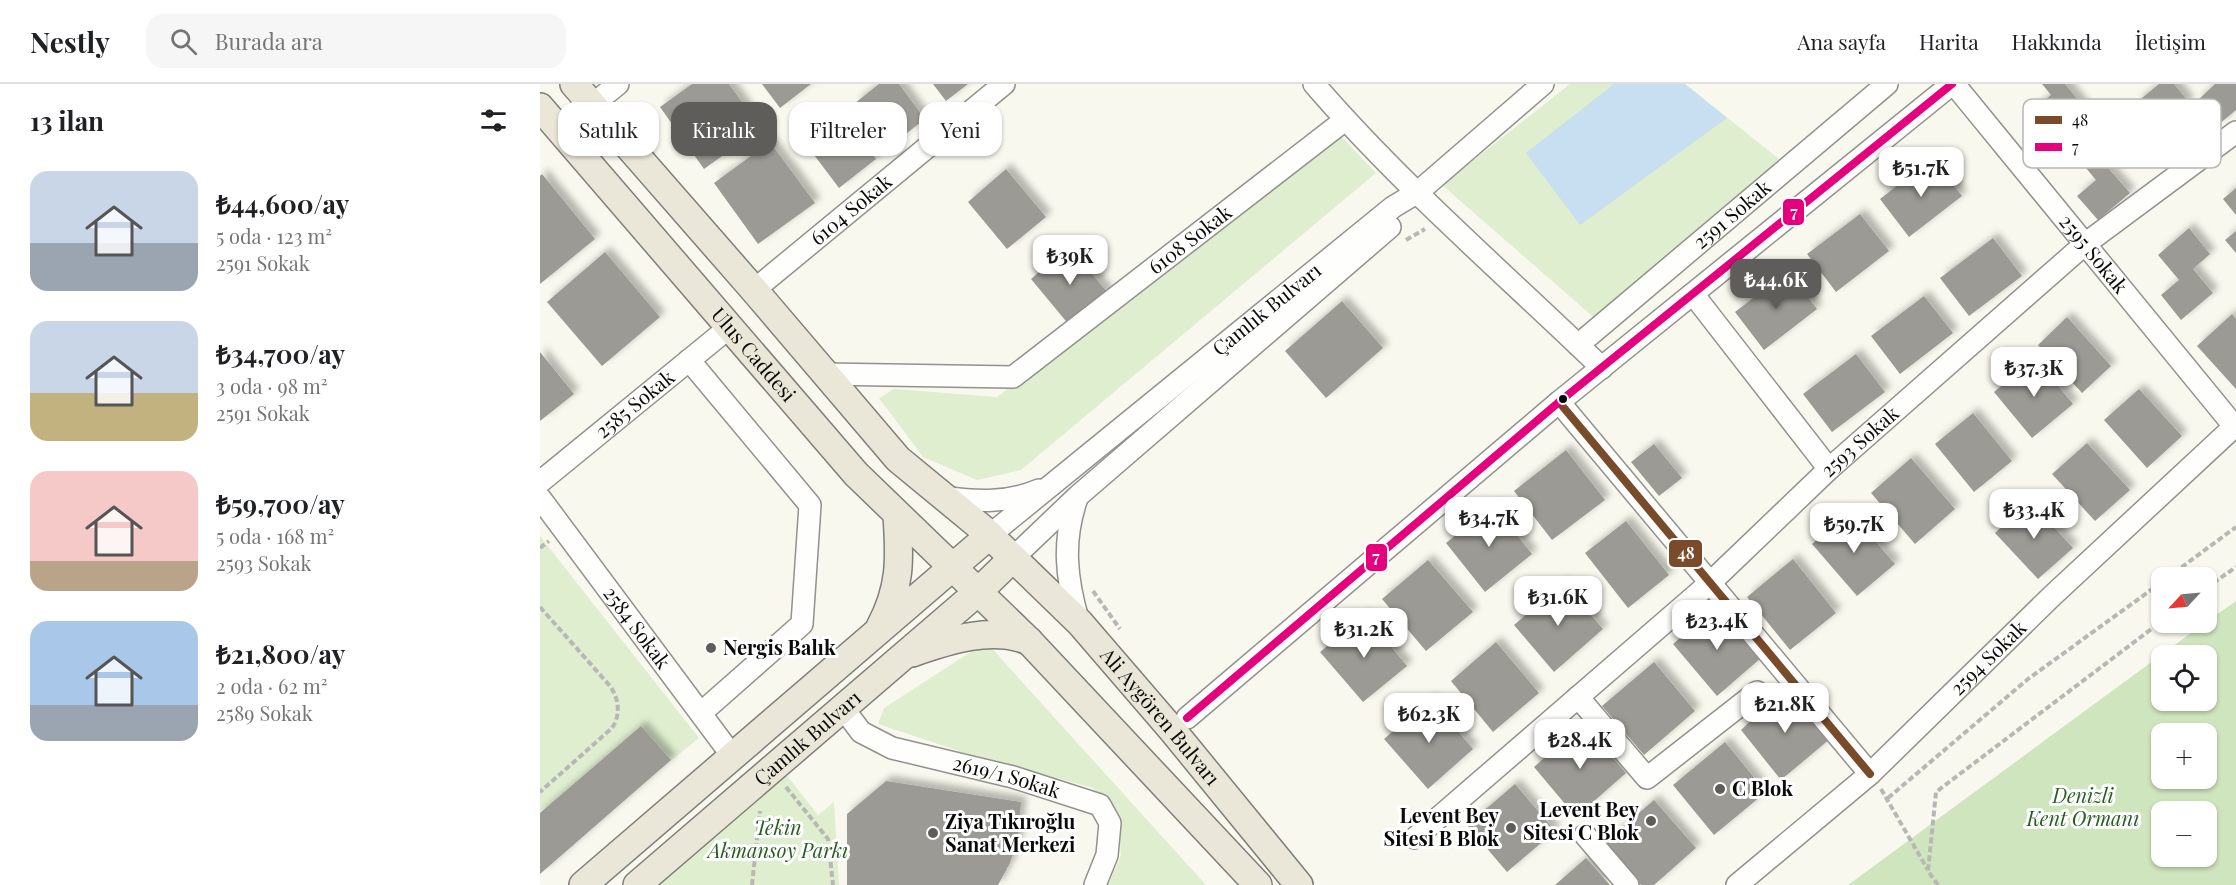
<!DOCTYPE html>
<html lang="tr">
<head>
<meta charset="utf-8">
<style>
	:root { --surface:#fff; --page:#f6f6f6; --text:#202124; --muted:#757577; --line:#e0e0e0; --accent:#5e5d5a }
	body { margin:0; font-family:"Playfair Display",serif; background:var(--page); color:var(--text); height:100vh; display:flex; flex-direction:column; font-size:22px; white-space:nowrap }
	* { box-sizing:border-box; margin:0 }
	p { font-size:20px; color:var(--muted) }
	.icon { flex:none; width:33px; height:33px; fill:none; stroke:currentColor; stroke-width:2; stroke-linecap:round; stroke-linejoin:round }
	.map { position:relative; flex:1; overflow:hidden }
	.side { display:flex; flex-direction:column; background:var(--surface); width:540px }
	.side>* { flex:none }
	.hud { position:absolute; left:18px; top:18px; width:570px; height:54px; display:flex; gap:12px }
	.needle { width:39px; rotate:244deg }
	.controls { position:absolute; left:1611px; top:483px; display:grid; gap:12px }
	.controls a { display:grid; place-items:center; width:66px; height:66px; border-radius:12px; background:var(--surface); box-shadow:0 2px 4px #0004; font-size:30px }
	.price { position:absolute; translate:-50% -51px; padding:0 14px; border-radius:12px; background:#fff; color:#222; font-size:20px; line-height:39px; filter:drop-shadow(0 2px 3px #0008) }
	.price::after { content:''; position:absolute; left:50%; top:36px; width:18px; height:14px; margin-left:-9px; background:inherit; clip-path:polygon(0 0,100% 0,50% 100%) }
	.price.on { background:var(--accent); color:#fff }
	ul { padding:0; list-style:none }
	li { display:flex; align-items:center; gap:18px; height:150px; padding:0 30px }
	li span { display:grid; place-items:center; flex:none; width:168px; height:120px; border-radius:18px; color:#555 }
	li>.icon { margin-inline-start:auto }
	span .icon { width:72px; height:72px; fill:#fffc; stroke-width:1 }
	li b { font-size:26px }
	h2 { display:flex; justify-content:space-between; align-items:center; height:72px; padding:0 30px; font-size:26px }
	.chip { padding:0 21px; border-radius:18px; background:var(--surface); box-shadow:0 2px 4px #0004; font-size:21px; line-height:54px }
	.chip.on { background:var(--accent); color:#fff }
	header { display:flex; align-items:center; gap:36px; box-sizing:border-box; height:84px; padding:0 30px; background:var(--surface); border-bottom:2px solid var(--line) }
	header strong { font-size:28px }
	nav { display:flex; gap:33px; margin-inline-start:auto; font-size:21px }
	.search { width:420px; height:54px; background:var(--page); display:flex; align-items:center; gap:15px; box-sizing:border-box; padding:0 21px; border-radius:18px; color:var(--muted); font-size:22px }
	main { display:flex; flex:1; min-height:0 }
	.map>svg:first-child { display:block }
	.green { fill:#dfeecf }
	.forest { fill:#cfe5be; fill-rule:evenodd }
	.water { fill:#c7dff1 }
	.building { fill:#9b9a94; filter:url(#shadow) }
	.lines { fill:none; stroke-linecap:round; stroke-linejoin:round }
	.minor-casing { stroke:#92918d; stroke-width:24 }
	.major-casing { stroke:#7f7e7a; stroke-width:30 }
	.path { stroke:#b7b7b5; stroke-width:4; stroke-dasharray:6 3; stroke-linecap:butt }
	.minor { stroke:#fefefc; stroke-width:21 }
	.major { stroke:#eae7d8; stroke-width:27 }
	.bus-1-casing { stroke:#fff; stroke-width:12 }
	.bus-2-casing { stroke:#fff; stroke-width:12 }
	.bus-1 { stroke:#7a4b2a; stroke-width:8 }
	.bus-2 { stroke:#e5007d; stroke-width:8 }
	.bus-dot { fill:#0a0a0a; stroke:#fff; stroke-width:2 }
	.poi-dot { fill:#5e5d5a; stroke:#fff; stroke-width:2 }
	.labels { text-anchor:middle; stroke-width:6; stroke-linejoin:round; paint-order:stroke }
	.street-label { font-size:20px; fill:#0a0a0a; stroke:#fff }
	.poi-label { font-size:20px; font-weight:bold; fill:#0a0a0a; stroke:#fff; text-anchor:start }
	.park-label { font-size:20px; font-style:italic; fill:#275d1f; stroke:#fff }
	.key { fill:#fff; stroke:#b6b6b6; stroke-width:1.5 }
	.key-label { font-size:16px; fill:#0a0a0a }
	.line-badge { stroke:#fff; stroke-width:2 }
	.badge-label { font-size:16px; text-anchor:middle; font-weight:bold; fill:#fff }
</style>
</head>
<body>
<header>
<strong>Nestly</strong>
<div class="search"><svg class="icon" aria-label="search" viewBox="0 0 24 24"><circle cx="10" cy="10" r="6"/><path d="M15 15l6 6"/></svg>Burada ara</div>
<nav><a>Ana sayfa</a><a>Harita</a><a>Hakkında</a><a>İletişim</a></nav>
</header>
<main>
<section class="side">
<h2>13 ilan<svg class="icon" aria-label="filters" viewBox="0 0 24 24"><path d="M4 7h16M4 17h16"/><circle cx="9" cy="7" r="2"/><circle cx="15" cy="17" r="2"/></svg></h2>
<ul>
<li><span style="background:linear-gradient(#c9d6e8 60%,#9aa5b1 0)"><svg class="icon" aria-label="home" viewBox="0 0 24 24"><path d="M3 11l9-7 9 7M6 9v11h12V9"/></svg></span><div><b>₺44,600/ay</b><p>5 oda · 123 m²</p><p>2591 Sokak</p></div></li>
<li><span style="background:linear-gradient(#c9d6e8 60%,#c2b280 0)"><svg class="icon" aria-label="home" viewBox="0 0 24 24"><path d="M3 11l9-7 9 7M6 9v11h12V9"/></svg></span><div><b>₺34,700/ay</b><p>3 oda · 98 m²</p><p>2591 Sokak</p></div></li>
<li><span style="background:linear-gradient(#f6c9c9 75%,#b9a48a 0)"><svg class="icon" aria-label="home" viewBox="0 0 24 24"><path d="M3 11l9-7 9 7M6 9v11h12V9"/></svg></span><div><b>₺59,700/ay</b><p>5 oda · 168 m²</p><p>2593 Sokak</p></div></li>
<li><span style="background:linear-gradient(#a9c7e8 70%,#9aa5b1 0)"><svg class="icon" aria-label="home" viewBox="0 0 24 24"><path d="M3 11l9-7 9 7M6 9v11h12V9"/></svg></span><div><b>₺21,800/ay</b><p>2 oda · 62 m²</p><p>2589 Sokak</p></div></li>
</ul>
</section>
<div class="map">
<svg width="1696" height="801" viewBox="0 0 1696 801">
	<defs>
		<filter id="shadow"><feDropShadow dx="5.5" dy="-5.5" stdDeviation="3" flood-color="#0004"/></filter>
	</defs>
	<rect width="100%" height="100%" fill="#f9f8ee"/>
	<!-- green -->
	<path class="green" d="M1030,0H1145L1253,86L1058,237L902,101Z
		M797,48L836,89L481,386L437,396L383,373L339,314L354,305L457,313Z
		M0,452L159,654L0,782Z
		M446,558L666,801H568L581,771L578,730L553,704L425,669L338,640L344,624Z
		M245,689L278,731L294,718L299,801H115Z"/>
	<!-- forest -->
	<path class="forest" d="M1696,517V801H1308L1666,538ZM1622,572H1666V616H1622ZM1622,650H1666V694H1622ZM1622,728H1666V772H1622Z"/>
	<!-- water -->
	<path class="water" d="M1074,0H1145L1187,34L1040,141L986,69Z"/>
	<!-- building -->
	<path class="building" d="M152,0H189L221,44L164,85L120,23Z
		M222,0H271L240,24Z
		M339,0H359L385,35L349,63L315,19Z
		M393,0H428L406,17Z
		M1502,0H1525L1545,24L1513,51L1492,26L1511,11Z
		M1619,0H1634L1649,18L1631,33L1651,57L1619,84L1598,59L1617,44L1596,19Z
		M1675,0H1696V26L1678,41L1657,17Z
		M302,31L336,75L299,104L265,59Z
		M1566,45L1587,71L1569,85L1590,109L1558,136L1537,112L1556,96L1535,71Z
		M230,58L275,119L218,160L174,99Z
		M1393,74L1422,112L1369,153L1340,115Z
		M466,85L506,133L467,165L428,118Z
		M2,90L55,155L0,200V92Z
		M1696,104V131L1683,115Z
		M1320,130L1349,167L1296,208L1267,170Z
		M1649,144L1670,170L1653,185L1673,209L1641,236L1621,211L1639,196L1618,171Z
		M1696,147V169L1685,156Z
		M1453,154L1482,192L1429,232L1400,194Z
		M529,162L568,209L530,242L491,195Z
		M65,168L120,233L62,282L7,218Z
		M1248,187L1277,225L1224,266L1195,228Z
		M1384,212L1413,249L1360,290L1331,252Z
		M802,217L843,264L786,314L745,267Z
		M1692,230L1696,235V305L1657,262Z
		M1527,233L1571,282L1542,309L1498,261Z
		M0,268L34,310L0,337Z
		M1316,270L1345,308L1292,348L1263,310Z
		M1495,274L1533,320L1492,354L1454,308Z
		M1599,305L1642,352L1607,384L1564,336Z
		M1433,329L1472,377L1434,408L1395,360Z
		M1547,359L1590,406L1555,437L1512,390Z
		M1114,360L1142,394L1119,412L1091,378Z
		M1026,366L1065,416L1012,456L974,407Z
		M1371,374L1415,425L1375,460L1331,409Z
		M1490,417L1533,464L1498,495L1455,449Z
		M953,421L992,470L945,508L906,459Z
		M1310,428L1355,480L1317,512L1272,460Z
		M1086,437L1129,491L1088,524L1045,469Z
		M1253,475L1296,529L1250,566L1207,513Z
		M888,476L933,528L886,567L842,515Z
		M1023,499L1063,545L1014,588L974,541Z
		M1177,522L1221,574L1177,612L1133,560Z
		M825,531L867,582L823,618L780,568Z
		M956,558L999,609L953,648L911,597Z
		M1114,578L1155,627L1104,671L1062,622Z
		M1246,603L1291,654L1241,696L1201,646Z
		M890,615L933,665L888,705L844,655Z
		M1043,639L1086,689L1036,733L994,683Z
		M101,642L131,676L0,790V729Z
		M1185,658L1226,708L1174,751L1133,701Z
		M346,697L481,718L478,754L470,779L458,801H307V730Z
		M975,700L1015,747L967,788L927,741Z
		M1114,716L1156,764L1114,801H1101L1065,758Z
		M1046,774L1070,801H1015Z"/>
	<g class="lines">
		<defs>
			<g id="minor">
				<path d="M774,0C862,102 965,190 1062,284"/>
				<path id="s1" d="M1414,0L1694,342"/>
				<path d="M51,22L78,0"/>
				<path id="s2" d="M214,206L464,0"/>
				<path d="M1153,210L1289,385"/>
				<path id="s3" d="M1038,261L1347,0"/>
				<path d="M149,276L270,421L262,540L161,629"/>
				<path id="s4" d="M285,290L473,293L805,36"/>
				<path d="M1019,318L1330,690"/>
				<path id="s5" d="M0,398L191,242"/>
				<path d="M405,413C437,418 468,419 499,406"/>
				<path id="s6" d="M0,414L193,673"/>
				<path d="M537,414C522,457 526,495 539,539"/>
				<path id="s7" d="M450,451L853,123L878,108L1003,0"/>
				<path d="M473,474L538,412L850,143"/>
				<path d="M1038,613L1107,694L1217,608"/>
				<path id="s8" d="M303,624L321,648L352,664L473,693L560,721L570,739L567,771L555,801"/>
				<path d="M647,634L1019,318L1412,0"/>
				<path d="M1045,751L1088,801"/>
				<path id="s9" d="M875,754L1170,499L1289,385L1545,160L1696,48"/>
				<path id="s10" d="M1197,801L1330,690L1512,512L1696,341"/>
			</g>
			<g id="major">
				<path id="s11" d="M34,0L214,206L358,375L443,445L540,539L633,647L759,801"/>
				<path id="s12" d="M0,23L316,390L489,557L718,801"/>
				<path d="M340,543C361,504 360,475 357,431"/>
				<path d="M372,569C409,556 452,542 489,557"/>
				<path d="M43,801L450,451"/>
				<path id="s13" d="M97,801L439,507L473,474"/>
			</g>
		</defs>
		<!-- minor casing -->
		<use href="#minor" class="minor-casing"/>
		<!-- major casing -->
		<use href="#major" class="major-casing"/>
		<!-- path -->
		<path class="path" d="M866,156L885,145
			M0,464L9,457
			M1627,494L1696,443
			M1666,504L1696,483
			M553,507L580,545
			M0,523L70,602C79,615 81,630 72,644L0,708
			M246,703L288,755L293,801
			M1341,705L1388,786
			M1348,714L1488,595L1622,498
			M212,801L220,727
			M1398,801L1388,787L1396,708L1622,537"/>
		<!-- minor -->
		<use href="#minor" class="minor"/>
		<!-- major -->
		<use href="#major" class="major"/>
		<defs>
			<path id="bus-1" d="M1019,318L1330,690"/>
			<path id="bus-2" d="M647,634L1019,318L1412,0"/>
		</defs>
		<!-- bus-1 casing -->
		<use href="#bus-1" class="bus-1-casing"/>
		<!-- bus-2 casing -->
		<use href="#bus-2" class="bus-2-casing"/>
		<!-- bus-1 -->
		<use href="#bus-1" class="bus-1"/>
		<!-- bus-2 -->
		<use href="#bus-2" class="bus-2"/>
	</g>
	<!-- markers -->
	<circle class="bus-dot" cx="1023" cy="315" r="5"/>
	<g class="poi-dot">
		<circle cx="171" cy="564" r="6"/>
		<circle cx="1180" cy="705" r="6"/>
		<circle cx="1111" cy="737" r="6"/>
		<circle cx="971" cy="744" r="6"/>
		<circle cx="393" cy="749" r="6"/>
	</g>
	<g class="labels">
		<!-- street labels -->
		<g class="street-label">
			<text dy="7" stroke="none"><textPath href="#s2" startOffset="126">6104 Sokak</textPath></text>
			<text dy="7" stroke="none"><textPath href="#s3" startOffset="202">2591 Sokak</textPath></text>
			<text dy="7" stroke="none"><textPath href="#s4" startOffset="412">6108 Sokak</textPath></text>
			<text dy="7" stroke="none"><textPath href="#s1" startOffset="220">2595 Sokak</textPath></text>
			<text dy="7" stroke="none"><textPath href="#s7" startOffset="357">Çamlık Bulvarı</textPath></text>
			<text dy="7" stroke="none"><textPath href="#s12" startOffset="327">Ulus Caddesi</textPath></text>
			<text dy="7" stroke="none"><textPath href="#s5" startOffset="123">2585 Sokak</textPath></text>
			<text dy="7" stroke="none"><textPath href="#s9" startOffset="596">2593 Sokak</textPath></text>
			<text dy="7" stroke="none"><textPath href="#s6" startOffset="162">2584 Sokak</textPath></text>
			<text dy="7" stroke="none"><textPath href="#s10" startOffset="339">2594 Sokak</textPath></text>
			<text dy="7" stroke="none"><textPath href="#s11" startOffset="864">Ali Aygören Bulvarı</textPath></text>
			<text dy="7" stroke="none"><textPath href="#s13" startOffset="225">Çamlık Bulvarı</textPath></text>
			<text dy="7" stroke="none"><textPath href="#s8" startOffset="183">2619/1 Sokak</textPath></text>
		</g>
		<!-- poi labels -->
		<g class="poi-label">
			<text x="183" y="571">Nergis Balık</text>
			<text x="1192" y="712">C Blok</text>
			<text x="1099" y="733" text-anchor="end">Levent Bey<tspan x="1099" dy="23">Sitesi C Blok</tspan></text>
			<text x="959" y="739" text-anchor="end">Levent Bey<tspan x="959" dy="23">Sitesi B Blok</tspan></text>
			<text x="405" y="745">Ziya Tıkıroğlu<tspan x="405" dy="23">Sanat Merkezi</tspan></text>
		</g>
		<!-- park labels -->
		<g class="park-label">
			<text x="1543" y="719">Denizli<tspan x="1543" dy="23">Kent Ormanı</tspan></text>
			<text x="238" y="751">Tekin<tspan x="238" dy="23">Akmansoy Parkı</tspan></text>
		</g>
	</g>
	<!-- legend -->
	<rect x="1483" y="15" width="198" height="69" rx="9" class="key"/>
	<rect x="1495" y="32" width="27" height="8" fill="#7a4b2a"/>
	<rect x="1495" y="59" width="27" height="8" fill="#e5007d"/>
	<g class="key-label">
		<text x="1532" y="42">48</text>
		<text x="1532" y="69">7</text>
	</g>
	<g class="line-badge">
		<rect x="1242" y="114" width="23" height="28" rx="6" fill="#e5007d"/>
		<rect x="1128" y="455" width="35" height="29" rx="6" fill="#7a4b2a"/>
		<rect x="825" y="459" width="23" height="29" rx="6" fill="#e5007d"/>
	</g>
	<g class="badge-label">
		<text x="1254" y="134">7</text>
		<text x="1146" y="475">48</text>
		<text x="836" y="479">7</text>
	</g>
</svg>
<div class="controls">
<a><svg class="needle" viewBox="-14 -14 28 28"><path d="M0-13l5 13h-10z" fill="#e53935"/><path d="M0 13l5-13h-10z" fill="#757577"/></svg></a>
<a><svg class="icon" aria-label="locate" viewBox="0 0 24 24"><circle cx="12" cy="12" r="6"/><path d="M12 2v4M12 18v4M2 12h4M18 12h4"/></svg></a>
<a>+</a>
<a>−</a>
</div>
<b class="price" style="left:1381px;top:114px">₺51.7K</b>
<b class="price" style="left:530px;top:202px">₺39K</b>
<b class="price on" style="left:1236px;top:226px">₺44.6K</b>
<b class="price" style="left:1494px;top:314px">₺37.3K</b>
<b class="price" style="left:1494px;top:456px">₺33.4K</b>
<b class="price" style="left:949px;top:464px">₺34.7K</b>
<b class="price" style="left:1314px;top:470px">₺59.7K</b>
<b class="price" style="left:1018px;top:543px">₺31.6K</b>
<b class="price" style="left:1177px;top:567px">₺23.4K</b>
<b class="price" style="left:824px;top:575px">₺31.2K</b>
<b class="price" style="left:1245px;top:650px">₺21.8K</b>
<b class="price" style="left:889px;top:660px">₺62.3K</b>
<b class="price" style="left:1040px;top:686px">₺28.4K</b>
<div class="hud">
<a class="chip">Satılık</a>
<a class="chip on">Kiralık</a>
<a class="chip">Filtreler</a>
<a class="chip">Yeni</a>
</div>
</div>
</main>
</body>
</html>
